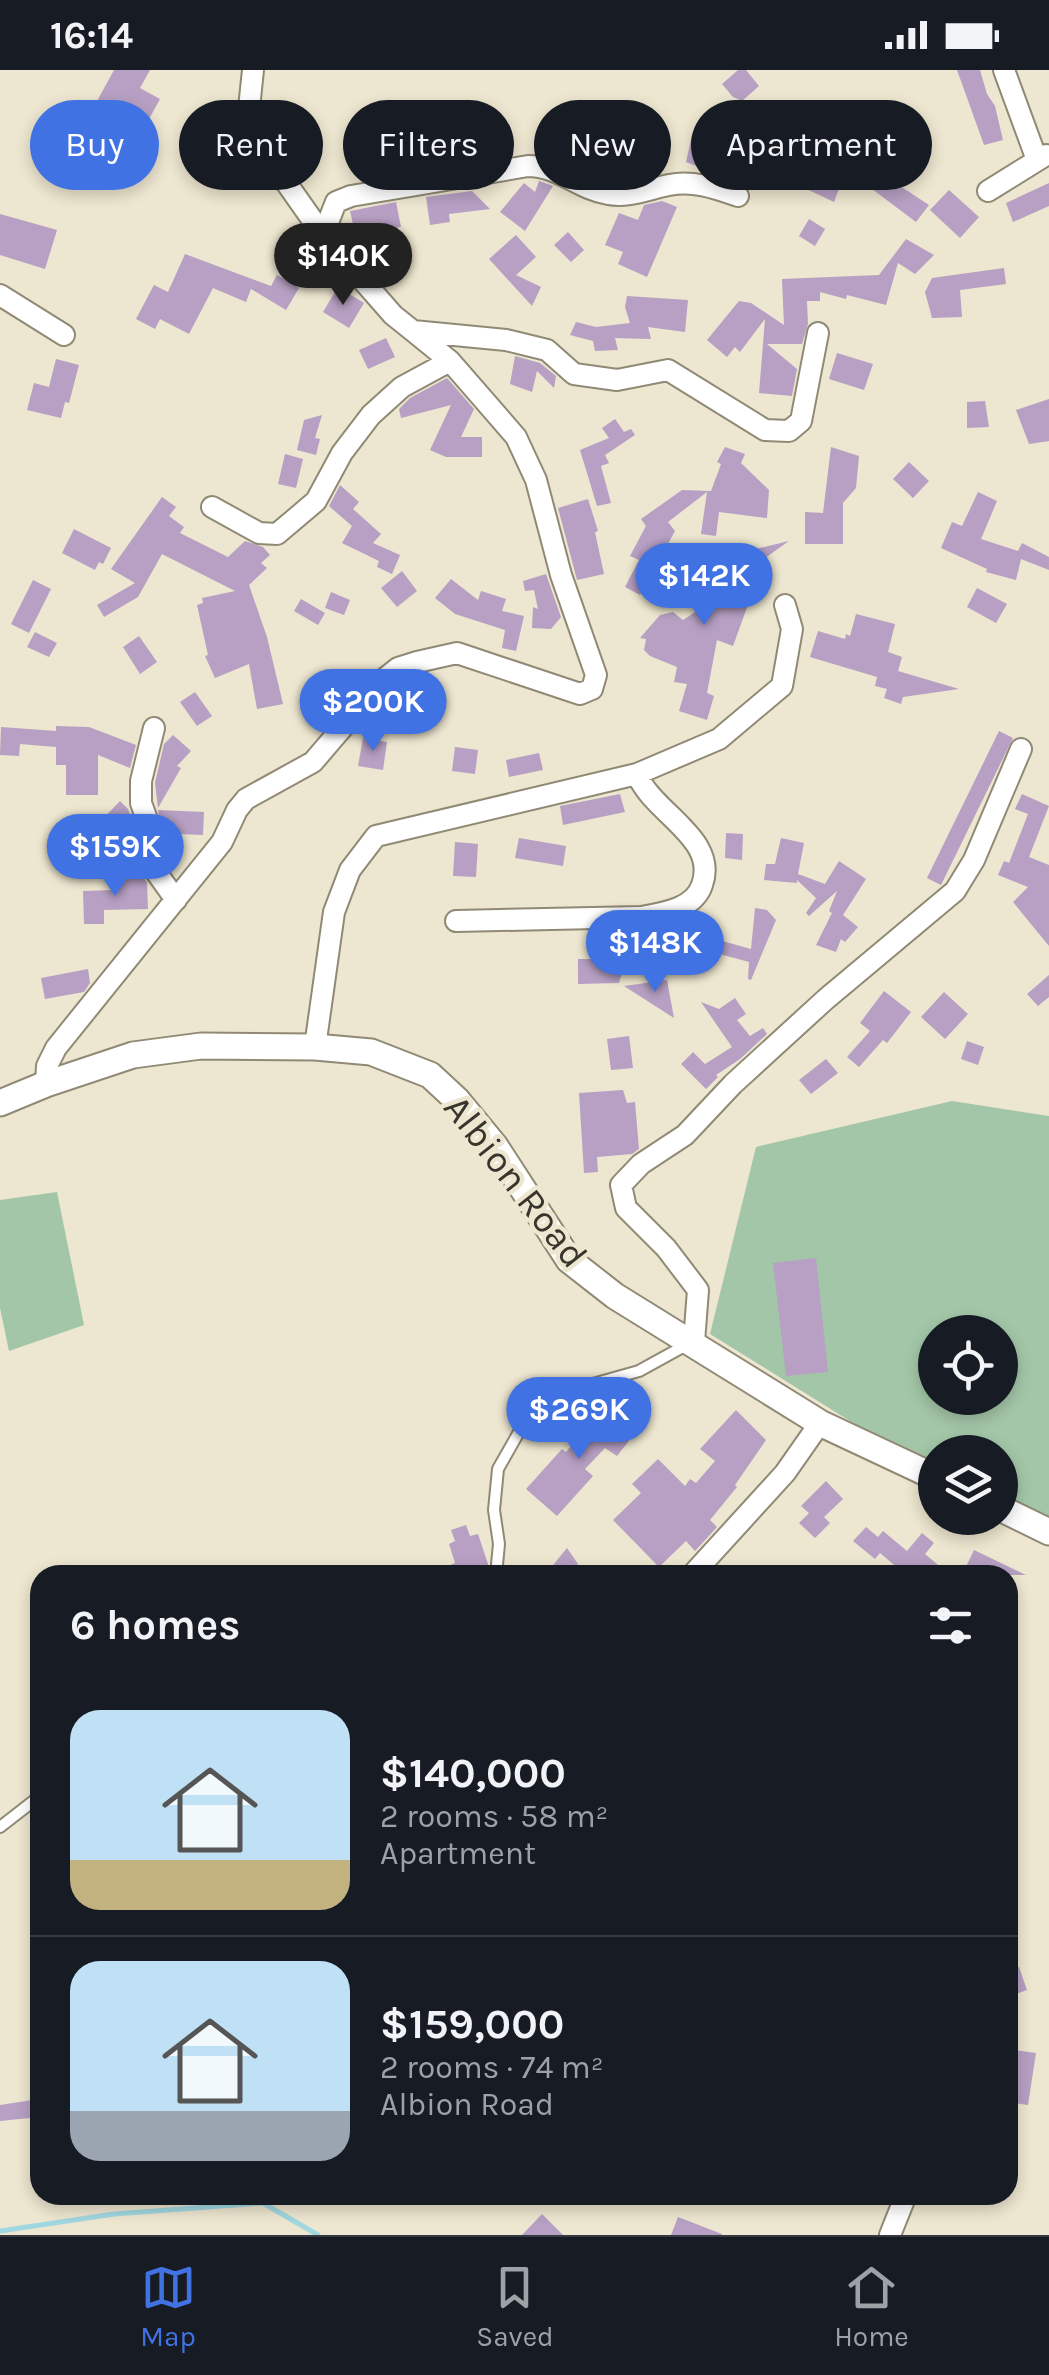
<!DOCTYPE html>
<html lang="en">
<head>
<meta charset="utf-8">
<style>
	:root { --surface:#171b24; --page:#20242c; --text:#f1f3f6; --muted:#9ea1a6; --line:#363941; --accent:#4172e3 }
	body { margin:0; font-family:Karla,sans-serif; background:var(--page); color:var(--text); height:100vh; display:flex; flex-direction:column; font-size:38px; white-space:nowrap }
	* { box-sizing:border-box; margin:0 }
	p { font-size:32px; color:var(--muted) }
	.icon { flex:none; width:55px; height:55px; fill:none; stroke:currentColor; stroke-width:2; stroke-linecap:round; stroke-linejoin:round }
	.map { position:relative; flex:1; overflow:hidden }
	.panel { position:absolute; left:30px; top:1495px; width:988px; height:640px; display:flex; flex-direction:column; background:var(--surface); border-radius:30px; box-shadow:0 5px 15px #0003 }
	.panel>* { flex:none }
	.top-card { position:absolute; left:30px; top:30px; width:990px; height:90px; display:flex; gap:20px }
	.tools { position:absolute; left:918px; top:1245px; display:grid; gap:20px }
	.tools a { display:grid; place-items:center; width:100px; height:100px; border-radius:50%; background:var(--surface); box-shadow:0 5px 15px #0003; font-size:50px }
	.price { position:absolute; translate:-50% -85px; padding:0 22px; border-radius:35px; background:var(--accent); color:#fff; font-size:32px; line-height:65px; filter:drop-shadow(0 2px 5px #0008) }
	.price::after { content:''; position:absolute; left:50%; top:60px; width:30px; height:22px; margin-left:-15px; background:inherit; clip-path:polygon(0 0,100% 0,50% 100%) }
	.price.selected { background:#222; color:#fff }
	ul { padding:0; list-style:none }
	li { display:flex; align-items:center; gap:30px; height:250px; padding:0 40px }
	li+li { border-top:2px solid var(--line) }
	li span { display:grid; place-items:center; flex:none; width:280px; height:200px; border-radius:30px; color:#555 }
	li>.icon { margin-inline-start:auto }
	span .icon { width:120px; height:120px; fill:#fffc; stroke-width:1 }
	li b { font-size:42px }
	h2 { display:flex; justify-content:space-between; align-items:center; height:120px; padding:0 40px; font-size:42px }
	.tag { padding:0 35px; border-radius:45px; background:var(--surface); box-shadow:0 5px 15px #0003; font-size:35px; line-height:90px }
	.tag.selected { background:var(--accent); color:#fff }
	.status { display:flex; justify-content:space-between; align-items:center; height:70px; padding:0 50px; background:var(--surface); direction:ltr }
	.status svg { height:28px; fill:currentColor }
	.tab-bar { display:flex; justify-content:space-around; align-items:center; height:140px; border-top:2px solid var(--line); background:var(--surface); font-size:28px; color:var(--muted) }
	.tab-bar a { display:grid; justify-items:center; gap:5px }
	.tab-bar .selected { color:var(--accent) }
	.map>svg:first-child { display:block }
	.green { fill:#a3c6a8; fill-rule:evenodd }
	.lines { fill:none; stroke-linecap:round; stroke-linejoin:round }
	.stream { stroke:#a1d7e0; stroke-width:5 }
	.building { fill:#b7a0c3 }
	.service-casing { stroke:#908974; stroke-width:14 }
	.minor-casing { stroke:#908974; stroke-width:24 }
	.tertiary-casing { stroke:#908974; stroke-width:29 }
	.service { stroke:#fff; stroke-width:10 }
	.minor { stroke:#fff; stroke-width:20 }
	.tertiary { stroke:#fff; stroke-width:25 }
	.labels { text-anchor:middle; stroke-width:9; stroke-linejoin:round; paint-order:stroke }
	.street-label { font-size:38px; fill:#38352c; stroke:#ede6d0 }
</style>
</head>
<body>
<div class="status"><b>16:14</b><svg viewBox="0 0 49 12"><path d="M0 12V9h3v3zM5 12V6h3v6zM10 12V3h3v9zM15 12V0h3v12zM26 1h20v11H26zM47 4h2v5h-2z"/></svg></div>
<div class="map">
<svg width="1049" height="2165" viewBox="0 0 1049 2165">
	<rect width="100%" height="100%" fill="#ede6d0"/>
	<!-- green -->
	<path class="green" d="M952,1031L1049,1046V1475L1000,1445V1382H935V1404L710,1264L756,1077ZM935,1262H1000V1328H935Z
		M57,1122L84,1255L9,1281L0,1238V1130Z"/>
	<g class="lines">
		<!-- stream -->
		<path class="stream" d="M0,2161L114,2144L263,2133L318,2165"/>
	</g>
	<!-- building -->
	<path class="building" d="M114,0H150L140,18L160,29L149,49L142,45L132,64L91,42Z
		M738,0H746L759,16L742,31L733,27L722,14Z
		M957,0H980L987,24L995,36L1003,70L984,75Z
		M788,33L809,42L803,57L781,48Z
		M692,65L731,73L732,110L686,92Z
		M800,84L812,91L805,103L839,119L834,132L779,106Z
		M853,85L929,135L916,152L868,116L866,120L840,105Z
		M539,111L553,116L525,161L500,142L524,113L535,122Z
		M1049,113V136L1013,152L1006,133Z
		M949,120L979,147L960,168L930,140Z
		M472,121L490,139L449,144L450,152L430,155L426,127Z
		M662,131L677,137L647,207L618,194L623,182L605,175L619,143L638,150L644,135Z
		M396,132L401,157L390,159L402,189L387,195L375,163L356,167L350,141Z
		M0,144L57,160L45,199L0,185Z
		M809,149L825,159L815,176L799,166Z
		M568,162L584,180L571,192L554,175Z
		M516,165L536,187L516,205L541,217L532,236L489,189Z
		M906,169L934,185L915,204L898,193L886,235L847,225L846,229L820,222V231H807L808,254L802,274H767L797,299L792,326L759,323L765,249L740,282L735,277L727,287L707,270L739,231L751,233L784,255L782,209L879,205Z
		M185,184L271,216L277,205L299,218L286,240L251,219L246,232L213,218L189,264L160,249L155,259L136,249L154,215L168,222Z
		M1004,198L1006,214L960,220L962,247L932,248L925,222L932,208Z
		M338,217L364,233L349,258L323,242Z
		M627,226L688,230L685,262L648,257L651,269L615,268L618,280L595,281L593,271L570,265L576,252L596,257L630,253L625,237Z
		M386,268L395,287L368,299L359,280Z
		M837,283L873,294L864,320L829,309Z
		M515,286L540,293L556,306L554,318L537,301L532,322L510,314Z
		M56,289L79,295L69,333L65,332L61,348L27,340L34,313L49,317Z
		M447,308L474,339L461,367H482V387H446L430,380L451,335L401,348L399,339L410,328Z
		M1049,329V371L1029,374L1016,340Z
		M985,331L989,357L967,358V332Z
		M322,345L315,368L320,369L316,385L297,380L304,350Z
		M615,349L624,362L631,359L635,365L605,385L609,393L601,396L611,433L597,436L580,380L609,368L602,358Z
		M725,377L745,384L741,393L769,420L767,448L719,442L716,466L701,464L707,422L668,452L675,461L640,525L625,517L639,490L630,486L646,456L641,449L682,420L711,421L721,394L717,392Z
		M831,377L859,386L856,418L843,433V474H805V442L823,443Z
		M285,384L303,389L296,418L278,414Z
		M909,392L929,411L913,428L893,409Z
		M340,415L359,432L353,439L381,464L373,473L400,485L392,504L377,497L379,491L342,473L352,456L329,436Z
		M978,422L997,431L981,469L1018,481L1022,473L1049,487V500L1021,489L1016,510L986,502L987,499L941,478L952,452L962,456Z
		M162,427L176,437L169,446L184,457L180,463L228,487L245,471L263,477L270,485L261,493L267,498L249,515L267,567L283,634L257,639L249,594L215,608L205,586L208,585L197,535L203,533L202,528L235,521L162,484L138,527L104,547L97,535L135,513L111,499Z
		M588,429L598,461L595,462L604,504L577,510L558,438Z
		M74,459L111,478L103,494L99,492L95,500L62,483Z
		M789,471L733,511L737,527L749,532L733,576L717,570L707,623L714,626L707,650L679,641L687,614L674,612L677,597L650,586L644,580L646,569L640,568L660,545L673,542L683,550L706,535L696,493Z
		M402,501L417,521L397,537L381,518Z
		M546,504L561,547L551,559L532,558L533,537L538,539L534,520L525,521L523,511Z
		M451,509L478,530L481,521L506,529L502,541L524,546L516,581L502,578L505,560L455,544L435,528Z
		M33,510L51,519L29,563L11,554Z
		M977,518L1007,534L996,553L967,537Z
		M331,522L350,530L344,545L325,538Z
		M301,529L325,543L318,555L294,541Z
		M856,544L895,554L888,582L902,587L898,601L959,619L903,627L901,634L884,628L887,619L875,616L877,607L810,587L818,561L845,569L846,564L850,566Z
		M35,562L57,573L49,587L27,577Z
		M139,566L157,592L140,604L123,577Z
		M195,622L212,646L197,656L180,632Z
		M400,634L421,641L416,655L395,649Z
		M56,656L89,657L136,675L130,698L98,685V725H66V695H56V677L20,674L19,686L0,685L1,657L56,661Z
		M999,661L1013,668L941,815L927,808Z
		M173,665L191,681L177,696L181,698L158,738L155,713L164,674Z
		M363,668L387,672L383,700L358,696Z
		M455,677L478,680L475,704L452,701Z
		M539,683L543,700L509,707L506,690Z
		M620,724L625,742L563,755L560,736Z
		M1022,724L1049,736L1029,787L1049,795V876L1013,832L1028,817L998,805L1004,791L1009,793L1028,744L1015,739Z
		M120,731L128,739L136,761L122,776L98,754Z
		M158,740L204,742L203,765L178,764V790H167Z
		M726,763L743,764L742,790L725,788Z
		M519,768L566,776L563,796L515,788Z
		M781,768L804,773L798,804L825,814L839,791L866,809L843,845L858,857L845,872L841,869L836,882L816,875L832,843L829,841L837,821L809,846L806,843L816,828L797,810V813L764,810L766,794H775Z
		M455,772L478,774L476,807L453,806Z
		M143,807L147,813L148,839L104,840V854H84L83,821L113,820V808Z
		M755,838L767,840L776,850L751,910L748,909L749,892L686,875L689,864L658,861L661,880L619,889H626L619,913L578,914V889H619L614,867L686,849L691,850L690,862L751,879Z
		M88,899L90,913L84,922L45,929L41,908Z
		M1049,905V927L1038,936L1027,924Z
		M667,910L674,948L624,916Z
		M884,921L911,942L887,973L883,970L859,997L847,987L870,961L860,953Z
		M944,922L968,944L945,969L921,947Z
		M735,928L746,944L737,950L750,966L763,958L767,964L740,989L716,1005L718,1007L706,1019L681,994L693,982L705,994L732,977L701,932L719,939Z
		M629,966L633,998L611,1000L607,969Z
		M967,971L984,977L978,995L961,989Z
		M826,989L838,1003L811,1024L799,1010Z
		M623,1020L627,1033L635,1032L639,1079L632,1084L597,1087L598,1102L584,1103L579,1023Z
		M816,1188L828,1302L786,1306L773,1193Z
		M606,1337L635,1363L617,1386L605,1378L585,1399L593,1406L557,1446L526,1419L562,1379L566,1382Z
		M736,1340L766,1370L735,1415L737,1417L710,1450L717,1457L695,1481L686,1471L659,1497L613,1450L641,1423L632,1414L658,1389L685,1416L690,1409L696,1413L715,1391L700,1379Z
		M826,1411L843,1429L824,1447L830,1453L815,1468L799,1453L809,1443L801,1436Z
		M466,1455L470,1466L478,1464L488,1494L487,1505H427L455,1493L449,1474L455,1471L451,1460Z
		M866,1457L878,1467L883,1461L907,1481L922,1463L934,1473L925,1484L950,1505H906L880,1483L875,1489L853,1471Z
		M567,1478L578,1494L569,1505H545Z
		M974,1480L1026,1505H962Z
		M1019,1897L1027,1920L1008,1927V1901Z
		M1008,1979L1036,1983L1028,2035L1008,2032Z
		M39,2029L40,2047L0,2051V2035Z
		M542,2144L563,2165H522Z
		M678,2147L722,2164V2165H671Z"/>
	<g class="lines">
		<defs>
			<path id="service" d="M496,1505L499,1474L494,1440L498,1399L532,1339L550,1326L639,1301L688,1274
				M0,1757L40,1726"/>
			<path id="minor" d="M253,0L247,57L323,165L393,245L413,261L506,270L547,280L574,304L617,310L668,300L765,360L789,361L801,351L818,263
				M1004,0L1037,90
				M988,121L1046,85
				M323,165L336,132L351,126L528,96C559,96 578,119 608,124C629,128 648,119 669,115C693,110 715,118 738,126
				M0,225L64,265
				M212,437L259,463L277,464L316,431L342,383L371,345L402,317L450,291
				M154,658L141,711V733L149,755L154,799L176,830
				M456,851L641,847C663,843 694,839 702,815C719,768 652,743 637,704
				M315,977L334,842L350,800L376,766L637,704L719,669L782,616L792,559L785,535
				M46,1014L47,996L56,978L222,772L237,740L246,729L313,692L384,609L398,598L417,592L457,583L580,624L592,619L596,605L561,505L536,410L516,367L450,291L413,261
				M694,1272L698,1220L666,1178L626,1138L621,1115L641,1094L685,1065L733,1014L826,929L955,821L974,790L1021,679
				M692,1505L785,1403L820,1353
				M890,2165L906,2125"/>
			<path id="tertiary" d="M0,1033L46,1014L133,985L201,976L315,977L371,982L430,1005L457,1030L495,1076L569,1190L615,1226L820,1353L935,1407
				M1000,1438L1049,1462"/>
		</defs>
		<!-- service casing -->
		<use href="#service" class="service-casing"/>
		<!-- minor casing -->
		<use href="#minor" class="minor-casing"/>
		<!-- tertiary casing -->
		<use href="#tertiary" class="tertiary-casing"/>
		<!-- service -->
		<use href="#service" class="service"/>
		<!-- minor -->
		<use href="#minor" class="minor"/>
		<!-- tertiary -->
		<use href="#tertiary" class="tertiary"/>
	</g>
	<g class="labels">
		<!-- street labels -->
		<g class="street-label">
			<text transform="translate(516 1111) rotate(52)" y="13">Albion Road</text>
		</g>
	</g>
</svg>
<div class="tools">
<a><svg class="icon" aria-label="locate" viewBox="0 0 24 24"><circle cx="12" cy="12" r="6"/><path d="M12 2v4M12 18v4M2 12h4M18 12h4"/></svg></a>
<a><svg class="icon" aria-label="layers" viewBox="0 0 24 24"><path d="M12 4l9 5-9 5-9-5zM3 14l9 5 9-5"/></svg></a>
</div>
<b class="price selected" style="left:343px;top:238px">$140K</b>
<b class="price" style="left:704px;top:558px">$142K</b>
<b class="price" style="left:373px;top:684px">$200K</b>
<b class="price" style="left:115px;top:829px">$159K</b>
<b class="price" style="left:655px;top:925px">$148K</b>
<b class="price" style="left:579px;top:1392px">$269K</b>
<div class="top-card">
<a class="tag selected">Buy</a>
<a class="tag">Rent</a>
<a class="tag">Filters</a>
<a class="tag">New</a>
<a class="tag">Apartment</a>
</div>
<section class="panel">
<h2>6 homes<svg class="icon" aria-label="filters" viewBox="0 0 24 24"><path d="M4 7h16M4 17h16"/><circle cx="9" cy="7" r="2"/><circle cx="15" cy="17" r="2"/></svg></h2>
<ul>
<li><span style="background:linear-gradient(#bfe0f5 75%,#c2b280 0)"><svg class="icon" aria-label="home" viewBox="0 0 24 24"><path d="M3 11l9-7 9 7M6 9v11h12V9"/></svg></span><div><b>$140,000</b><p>2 rooms · 58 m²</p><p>Apartment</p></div></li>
<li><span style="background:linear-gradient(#bfe0f5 75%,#9aa5b1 0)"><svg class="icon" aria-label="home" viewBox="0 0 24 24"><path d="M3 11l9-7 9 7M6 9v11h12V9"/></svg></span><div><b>$159,000</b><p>2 rooms · 74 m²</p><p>Albion Road</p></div></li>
</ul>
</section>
</div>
<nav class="tab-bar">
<a class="selected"><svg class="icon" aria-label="map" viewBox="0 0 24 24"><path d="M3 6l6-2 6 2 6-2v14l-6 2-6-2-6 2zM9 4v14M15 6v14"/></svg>Map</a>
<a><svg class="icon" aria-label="saved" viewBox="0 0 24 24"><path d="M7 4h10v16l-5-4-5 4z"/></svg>Saved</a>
<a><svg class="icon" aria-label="home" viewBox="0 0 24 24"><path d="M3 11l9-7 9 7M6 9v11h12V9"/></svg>Home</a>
</nav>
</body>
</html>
